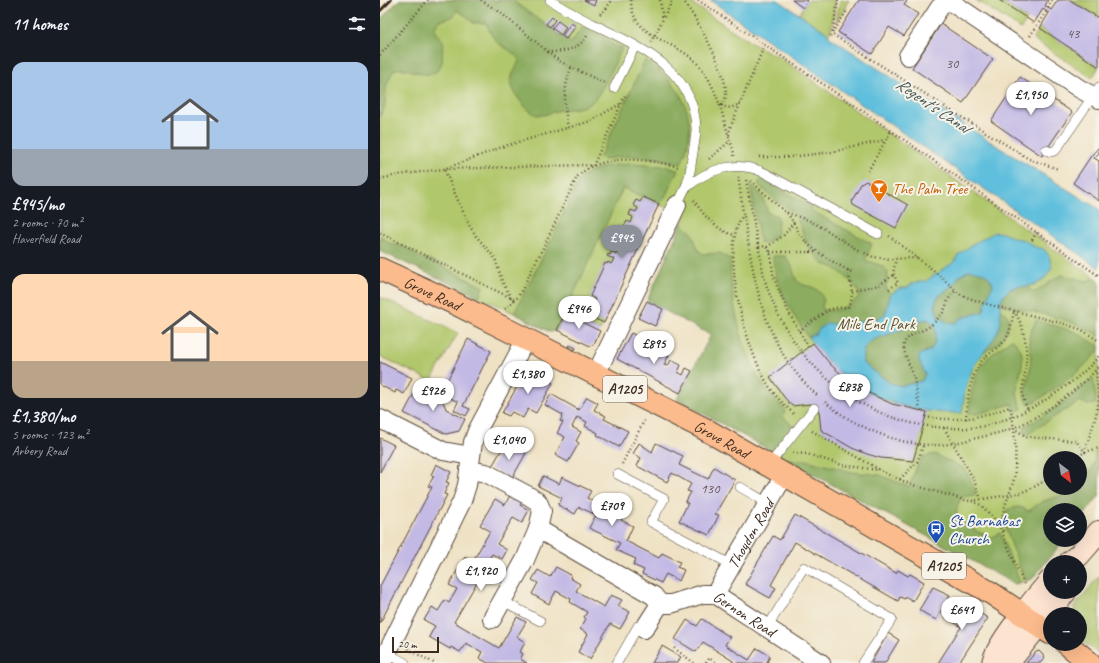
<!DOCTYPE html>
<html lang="en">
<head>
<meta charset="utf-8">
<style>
	:root { --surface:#171b24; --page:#20242c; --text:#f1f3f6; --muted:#9ea1a6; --accent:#8c9099 }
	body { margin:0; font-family:Caveat,sans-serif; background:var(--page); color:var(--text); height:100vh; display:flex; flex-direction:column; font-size:15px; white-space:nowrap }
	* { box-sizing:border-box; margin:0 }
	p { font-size:13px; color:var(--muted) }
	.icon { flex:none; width:22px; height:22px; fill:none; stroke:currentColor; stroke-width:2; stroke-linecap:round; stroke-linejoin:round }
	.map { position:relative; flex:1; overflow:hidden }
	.side { display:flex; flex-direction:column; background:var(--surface); width:380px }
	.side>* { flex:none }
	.needle { width:26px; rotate:149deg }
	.tools { position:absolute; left:663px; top:451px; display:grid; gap:8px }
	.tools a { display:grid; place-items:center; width:44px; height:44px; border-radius:50%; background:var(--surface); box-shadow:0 4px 16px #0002; font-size:20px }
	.scale { position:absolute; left:12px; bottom:10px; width:47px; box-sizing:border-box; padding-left:4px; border:2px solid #3b2a1e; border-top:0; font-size:11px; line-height:14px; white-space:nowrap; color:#3b2a1e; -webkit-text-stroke:3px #f7f3e8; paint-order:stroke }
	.price { position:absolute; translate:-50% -34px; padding:0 9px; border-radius:14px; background:#fff; color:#222; font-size:13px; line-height:26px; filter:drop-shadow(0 1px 2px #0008) }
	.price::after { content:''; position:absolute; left:50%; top:24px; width:12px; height:9px; margin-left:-6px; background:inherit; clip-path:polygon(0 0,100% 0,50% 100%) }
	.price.current { background:var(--accent); color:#fff }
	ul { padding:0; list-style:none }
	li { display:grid; align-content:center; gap:8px; height:212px; padding:0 12px }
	li span { display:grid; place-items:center; height:124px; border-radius:12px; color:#555 }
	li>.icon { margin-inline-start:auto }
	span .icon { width:72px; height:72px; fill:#fffc; stroke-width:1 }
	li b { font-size:17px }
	h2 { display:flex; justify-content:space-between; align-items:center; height:48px; padding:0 12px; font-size:17px }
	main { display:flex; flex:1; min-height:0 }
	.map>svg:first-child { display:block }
	.green { fill:#b1c76c; stroke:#767845; fill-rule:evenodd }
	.forest { fill:#8cac60; stroke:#646b3f }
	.water { fill:#5fbfdd; stroke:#4d747e; fill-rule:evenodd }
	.building { fill:#c3b9e5 }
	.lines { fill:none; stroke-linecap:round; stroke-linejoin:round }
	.lane-casing { stroke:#564637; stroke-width:10 }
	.street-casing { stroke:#564637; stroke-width:20 }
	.secondary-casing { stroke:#564637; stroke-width:24 }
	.primary-casing { stroke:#564637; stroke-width:24 }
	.path { stroke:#564637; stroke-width:2.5; stroke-dasharray:1 3; stroke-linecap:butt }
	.lane { stroke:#fff; stroke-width:9 }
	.street { stroke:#fff; stroke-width:18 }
	.secondary { stroke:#fde4d1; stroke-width:22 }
	.primary { stroke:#fbbb8c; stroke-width:22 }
	.rail { stroke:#3b2a1e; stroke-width:3 }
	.labels { text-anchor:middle; stroke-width:4; stroke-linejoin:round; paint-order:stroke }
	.number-label { font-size:14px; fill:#5d4e50 }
	.shield { fill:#f7f3e8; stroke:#73665b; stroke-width:1 }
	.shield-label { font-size:15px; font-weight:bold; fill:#3b2a1e }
	.food-label { font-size:16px; fill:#c56008; stroke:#f7f3e8; text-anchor:start }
	.street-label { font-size:16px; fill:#3b2a1e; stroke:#f7f3e8 }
	.park-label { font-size:16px; fill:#585132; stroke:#f7f3e8 }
	.transit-label { font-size:16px; fill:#164399; stroke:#f7f3e8; text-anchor:start }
	.water-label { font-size:17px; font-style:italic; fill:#465757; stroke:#f7f3e8 }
</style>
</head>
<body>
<main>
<section class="side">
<h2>11 homes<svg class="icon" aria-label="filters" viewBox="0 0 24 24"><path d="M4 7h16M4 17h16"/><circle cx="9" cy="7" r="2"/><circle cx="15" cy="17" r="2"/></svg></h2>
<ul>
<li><span style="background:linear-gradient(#a9c7e8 70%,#9aa5b1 0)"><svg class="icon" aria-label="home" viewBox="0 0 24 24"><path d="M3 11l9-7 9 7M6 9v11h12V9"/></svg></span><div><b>£945/mo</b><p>2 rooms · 70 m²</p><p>Haverfield Road</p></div></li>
<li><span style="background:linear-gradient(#ffd9b3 70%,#b9a48a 0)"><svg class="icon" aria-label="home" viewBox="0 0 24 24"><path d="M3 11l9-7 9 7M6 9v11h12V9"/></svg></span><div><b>£1,380/mo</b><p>5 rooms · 123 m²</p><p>Arbery Road</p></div></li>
</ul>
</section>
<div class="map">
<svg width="719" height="663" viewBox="0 0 719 663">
	<rect width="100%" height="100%" fill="#f7f3e8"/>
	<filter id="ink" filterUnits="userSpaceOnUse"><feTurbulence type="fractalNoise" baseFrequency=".025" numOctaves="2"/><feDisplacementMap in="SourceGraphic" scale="8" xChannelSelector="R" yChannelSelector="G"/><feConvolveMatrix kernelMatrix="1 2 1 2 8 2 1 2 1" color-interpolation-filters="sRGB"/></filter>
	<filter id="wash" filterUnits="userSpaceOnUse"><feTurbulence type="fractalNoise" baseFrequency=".012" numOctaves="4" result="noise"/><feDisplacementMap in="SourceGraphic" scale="16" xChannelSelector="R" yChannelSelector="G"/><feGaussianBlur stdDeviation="0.9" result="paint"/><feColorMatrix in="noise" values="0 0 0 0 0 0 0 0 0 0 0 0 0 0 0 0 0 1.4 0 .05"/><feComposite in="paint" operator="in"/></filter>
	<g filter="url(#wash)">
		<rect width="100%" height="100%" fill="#efe2c4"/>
		<!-- green -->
		<path class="green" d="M19,0H307L373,44L399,57L660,239L663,240L666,242V244L719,280V496L700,520V510H670V540H684L652,579L635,584L395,453L297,399L331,335L267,301L305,216L263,197L260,202L256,200L253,205L258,208L256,212L251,210L249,215L253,217L251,223L247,221L245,226L248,228L246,233L241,231L239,236L244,238L241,244L237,242L235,246L239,248L236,254L232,252L230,255L227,256L234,259L231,264L228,262L227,264L225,263L210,296L215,299L211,309L216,312L213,318L224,323L220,331L185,314L177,330L170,332L134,313L0,251V20ZM670,458H700V488H670Z
			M428,0H456L451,30L449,34L419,14Z
			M460,0H469L465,6L467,7L456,23Z
			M596,0H619L647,19L641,29Z
			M690,0H719V18Z
			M660,28L719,67L712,78L653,39Z
			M0,297L78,333L51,381L0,356Z
			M719,576V654L700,639V614H695L694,607Z"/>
		<!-- forest -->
		<path class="forest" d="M19,0H132L191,43L204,25L237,47H243C236,60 222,93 213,101C205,109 192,108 181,110C173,111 166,116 158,115C147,113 130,90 131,80C132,73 137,68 139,60C134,52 128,50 121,45C113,39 110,32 106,23H93L88,17L77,10C75,19 67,18 59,21C49,34 59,33 64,43C61,51 64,59 61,65C53,82 37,71 24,69C21,68 17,69 14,70C11,75 7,82 6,88C5,99 7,106 0,116V20Z
			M265,60C304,86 321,120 301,164C275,157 249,153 223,160L220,157Z
			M252,164L284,166L298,170L284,199L279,204L243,188L177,330L170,332L134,313L175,232L198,182C211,166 232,165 252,164Z
			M381,179L431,206L430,210L492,244L485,260L502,266L508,272L506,289L511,294L505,314L495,320L477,322L461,328L454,324L434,336L428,337C412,314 394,284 393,256H405C408,260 410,263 412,267C414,271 414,276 416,279C424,291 437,280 444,301L442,306L443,310C456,312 473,306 480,295L476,287L464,275L453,267L443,264L428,247L420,225L414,213L392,197L378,184Z
			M370,183L382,196L388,213L397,215L398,219L397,236L387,242L380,243Z
			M302,223L312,233L318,250L323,254L341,253L347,258H350C350,298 361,351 383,385C390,396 398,401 405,410L403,417L410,423L413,429L395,453L297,399L331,335L267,301Z
			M0,236L11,244L22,246L36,254L41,258L50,260L103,287L99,297L0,251Z
			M589,270C600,271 610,273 613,285C608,293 607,303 603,312L581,318L576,323H568L558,317L555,305L557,298L575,283L579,276Z
			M682,275L706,281L716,278L719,280V336C691,317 653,313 620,304C626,290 632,286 648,286L651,291L656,292L673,280Z
			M619,310C635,314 628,332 620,341C616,346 609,349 604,352C613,339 624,327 619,310Z
			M546,319C549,320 553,322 554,325C559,332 555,343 551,350L544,352L542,368L545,374L542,381L521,386L510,383L483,363C480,339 497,339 515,332C527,328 533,322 546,319Z
			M656,320L696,332L719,346V350C699,374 675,390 649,405L645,398V392L650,370L651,356L649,337Z
			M631,339C651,353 639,371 637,391C637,398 640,403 642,409L635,412L632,404L597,414L589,415C591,395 593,371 609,357C616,350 624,346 631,339Z
			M713,378L716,398L715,404L708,405L700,401L660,426L647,435L644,433L645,426C668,415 695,395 713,378Z
			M719,451V496L700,520V510H670V540H684L652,579L645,581L624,524L627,510C636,507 640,505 648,511C654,509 656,504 662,502C671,497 686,498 692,488H700V475H706C714,468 715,462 715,452Z
			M555,454C562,459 581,465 586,471C591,478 593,487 596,495L582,497C577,505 575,511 578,519L598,532L612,537L620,533L640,582L635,584L405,459L426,460L472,472L500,475L529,487L537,466L543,457Z"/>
		<!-- water -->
		<path class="water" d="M330,0H398L449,34L448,36L451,38L620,148L719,209V268Z
			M615,232L623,233L634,238L645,240L655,247L664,249L669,256L672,266C668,277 660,285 648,286C640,287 634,285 628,291C613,305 625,314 619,328C615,340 604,351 597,361C587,377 584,395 582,413C533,414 484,399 450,363C442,355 435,346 428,337L436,334L438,330L447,323L454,324L461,328L477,322L495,320L505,314L511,294L520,288H527L533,283L546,281L574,262L578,255L593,244ZM589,270C600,271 610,273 613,285C608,293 607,303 603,312L581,318L576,323H568L558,317L555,305L557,298L575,283L579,276ZM547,319L554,324L556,333L555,342L551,350L539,355V361L545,374L542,381L521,386L510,383L483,363C480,339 497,339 515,332C527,328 533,322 547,319Z"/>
		<g id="blocks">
			<!-- building -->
			<path class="building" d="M204,0H216L214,5Z
				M412,0H428L423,8Z
				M479,0H526L527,1L524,5L538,14L524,36L509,27L492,54L458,32Z
				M619,0H668L665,6L671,10L678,0H690L719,18V67L660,28L669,13L663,9L654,23Z
				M172,17L175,20L170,27L166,24Z
				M178,21L186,27L181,35L172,28Z
				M191,23L196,26L186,39L182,36Z
				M561,24L613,59L583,103L532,68Z
				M640,77L692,112L662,156L611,121Z
				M719,147V153L714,158L719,161V201L693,183L711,156Z
				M486,181L528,205L516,228L473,205L472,201L481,184Z
				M263,197L279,204L224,323L213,318L216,312L211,309L215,299L210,296L225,263L227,264L228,262L231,264L234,259L227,256L228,254L230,255L232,251L236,254L239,248L234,246L237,241L241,244L244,238L239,236L241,231L246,233L248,228L244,226L247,221L251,223L253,217L249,215L251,210L256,212L258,208L253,205L256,200L260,202Z
				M267,301L283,309L275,326L258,318Z
				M185,314L220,331L214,344L210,346L177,330Z
				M251,333L257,336L253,344L257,346L256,349L262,351L265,346L269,348L266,355L267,356L271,348L274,350L276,348L289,355L284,365L288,366L291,360L301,365L298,372L303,375L306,368L312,371L300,393L237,359Z
				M88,339L111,351L83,406L90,409L86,416L74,410L78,402L61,393Z
				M433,343L450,364L460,373L487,392L512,404L547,412L533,461L501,458L487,454L472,448L441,430L439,411L430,404L412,406L404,397L390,377Z
				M189,345L196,348L195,350L188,347Z
				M0,362L32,378L24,394L16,390L15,393L0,385Z
				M150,370L173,383L156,413L148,409L143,418L132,412L129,416L122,413L145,373Z
				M38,386L61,396L66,409L85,419L79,431L66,434L24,413Z
				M171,394L199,410L207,397L218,403L214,410L226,416L224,419L248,431L239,447L217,435L218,433L205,426L207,422L197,417L192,427L201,432L196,441L199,443L188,462L175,455L185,437L177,433L183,422L180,421L183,415L165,405Z
				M0,438L14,445L0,472Z
				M126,442L146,453L131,480L111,468Z
				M259,443L272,452L276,443L303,456L299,465L328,479L334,467L355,480L335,514L339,515L329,535L299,521L308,503H305L311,492L307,491L311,484L292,473L287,482L257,466L261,458L253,454Z
				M56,464L71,472L66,482L69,483L64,494L67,495L0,623V586L52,487L48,486L54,476L51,475Z
				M163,476L179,484L182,477L211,491L207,498L221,505L225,497L247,508L241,520L253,526L246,541L279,558L282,553L300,562L297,567L304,570L299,581L286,574L281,583L262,574L264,570L253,565L256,559L236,550L240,543L209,528L216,515L199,507L195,514L178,505L182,498L158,486Z
				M130,495L142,502L140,505L149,510L142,523L133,518L117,544L127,550L122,559L112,554L107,562L117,568L109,582L100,577L74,622L119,648L137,617L146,622L137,637L145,642L140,652L143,654L140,659L147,663H108L99,658L102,652L86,643L80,652L71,647L70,649L49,637L55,626L44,620L52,607L58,611L65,600L69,603L77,589L69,585L85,557L93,561L110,531L100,525L115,499L125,505Z
				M415,515L516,573L518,570L528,576L530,574L544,582L533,601L526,597L525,599L520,597L518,601L415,542L391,585L396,588L390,598L365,584L393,536L400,540Z
				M176,567L191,575L190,578L200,584L196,591L224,607L231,595L242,600L238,606L250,612L240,629L230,624L210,659L198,652L208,634L200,629L206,619L204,617L207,612L190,602L191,599L176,591L169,604L152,594L158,583L152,580L158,570L170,577Z
				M553,587L570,595L556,620L539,610Z
				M575,598L608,618L579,663H558L581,627L564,616Z
				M322,619L350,637L345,645L369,660L377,648L390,656L387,662L389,663H352L353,661L323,642L316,652L295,639L307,620L317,626Z
				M508,633L519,640L505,663H491Z
				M282,646L301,657L297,663H272Z
				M659,651L663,655L664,659L660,663H646L656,652Z"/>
		</g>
	</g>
	<g filter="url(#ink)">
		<use href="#blocks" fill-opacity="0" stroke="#564637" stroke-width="1"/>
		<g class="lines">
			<defs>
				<path id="lane" d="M170,0C222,37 314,51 316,129C316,137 314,145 313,153C311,162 311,171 308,180C306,188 301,197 297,205
					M234,88L255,46
					M666,150L671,152L676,150L719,87
					M305,189C327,169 357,159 385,173L498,234
					M389,465L434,408
					M237,474L284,499L271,522L352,565
					M360,487L388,503
					M123,601L160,621
					M387,628L424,567L512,619L483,663
					M7,653L25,663
					M237,663L258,626L263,628"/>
				<g id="street">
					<path d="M568,0L700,89L719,99"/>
					<path d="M528,56L560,7"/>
					<path d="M216,374L297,205"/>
					<path d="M0,419L63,451L91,456"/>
					<path d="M89,470L106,473L149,496L158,502L162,511L158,529L145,560L112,619"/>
					<path id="s1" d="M158,529L274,596L280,604H291L323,594H335L441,663"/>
					<path id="s2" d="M335,594L405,474"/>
					<path d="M264,629L280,604"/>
					<path d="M2,663L82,501L87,485L93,442L97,431L146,339"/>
				</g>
				<path id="secondary" d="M690,562L699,555L719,532
					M613,663C615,646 657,596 670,581
					M628,663L685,592"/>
				<g id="primary">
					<path id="s3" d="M0,269L74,303L323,428L611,593L670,633"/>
					<path d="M687,644L710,663"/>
				</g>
			</defs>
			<!-- lane casing -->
			<use href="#lane" class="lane-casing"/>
			<!-- street casing -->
			<use href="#street" class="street-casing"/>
			<!-- secondary casing -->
			<use href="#secondary" class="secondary-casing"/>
			<!-- primary casing -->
			<use href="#primary" class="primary-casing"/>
			<!-- path -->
			<path class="path" d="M101,0L121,13L179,61L224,83
				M251,0C251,36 292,40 314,60C336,81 342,114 350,141C352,146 354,151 354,156
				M280,0L283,19
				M303,0C317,20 346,69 346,93C346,99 343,103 341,107
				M318,0L480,109L719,276
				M458,0L452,34L575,113L649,159L678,169
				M668,8L672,0
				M220,14L226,9L232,0
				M450,36L467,11
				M650,36L666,12
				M271,42L293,0
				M167,52C183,52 200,50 208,34
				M0,55L48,0
				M341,105C348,109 354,108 360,103
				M188,128C184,105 183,90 191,68
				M349,135L350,128L385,44
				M379,157H410L452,152L505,140
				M329,159L350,141
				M488,171L511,131
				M358,177C361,190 361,204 364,217C375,285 383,347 438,396
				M0,179L17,175L64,169L125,146L211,121L240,104
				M366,180L384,277C405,353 468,414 547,426C566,428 585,430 604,426C628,420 650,410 670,397C688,385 705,373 719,356
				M371,181L405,212L428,220L445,229L476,249L493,257L510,259L537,258
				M314,200C323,215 338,232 355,235
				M407,213C414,222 416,229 422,237C434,253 456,263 473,273
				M363,214C361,219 357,225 356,231C346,271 366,347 387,383C394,395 404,405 415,415
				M0,233L135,300
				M509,236L553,270L581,295L603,303L685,324L702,330L719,341
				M652,240L657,232
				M379,247L385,246L389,250C393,258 391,268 394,277C402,302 415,325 429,347
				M387,247L404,235L414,222
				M390,252H437
				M468,270L472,292
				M509,289L518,283L513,273L516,259
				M131,298L122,281L115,258L96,236L89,225L64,169L203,165L213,166L246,93
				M125,309L138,297L162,250L197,177C221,152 269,159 299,167
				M634,311C646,329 648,351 645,371C643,390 639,392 648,410
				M419,331L448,310L456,308L468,307L471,301L472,292L479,289L499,285L514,275
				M445,402C473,426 519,446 556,445C568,445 581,442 592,439C606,436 620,433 633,428C660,418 701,388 719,366
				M540,411L534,378L524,351V343C530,333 539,333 547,328C552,325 556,321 559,317C568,309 564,301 575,291
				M545,417C582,422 596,418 630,407C635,425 637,460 634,478C630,497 619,512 623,532
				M586,419C587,402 589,384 597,368C605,354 616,351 625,340C631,332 632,320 634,311
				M564,428L593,478L601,499
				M633,428L647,437L696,441L705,452L719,448
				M432,431L507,474L530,484L585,500L591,501L640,493L652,488L670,478
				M413,453L427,454L462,465L498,470
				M695,458L705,452C709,436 718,414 719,398C719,388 715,380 717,370
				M242,464L265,419
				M520,479L537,462L544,444
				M592,501L601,505L618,523L644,584
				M294,648L314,663
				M28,649L54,663
				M326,663L329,658L336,663"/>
			<!-- lane -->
			<use href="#lane" class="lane"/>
			<!-- street -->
			<use href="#street" class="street"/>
			<!-- secondary -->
			<use href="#secondary" class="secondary"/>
			<!-- primary -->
			<use href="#primary" class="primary"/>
			<!-- rail -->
			<path class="rail" d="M0,11L11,0"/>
		</g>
	</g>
	<!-- icons -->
	<defs>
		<symbol id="bar-pin" viewBox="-11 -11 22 30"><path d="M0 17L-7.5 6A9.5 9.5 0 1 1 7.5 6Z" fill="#e8710a" stroke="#f7f3e8"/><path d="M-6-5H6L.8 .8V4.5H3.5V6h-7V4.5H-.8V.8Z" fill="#fff"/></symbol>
		<symbol id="bus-pin" viewBox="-11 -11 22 30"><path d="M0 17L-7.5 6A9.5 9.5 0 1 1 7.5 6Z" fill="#1a4fb4" stroke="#f7f3e8"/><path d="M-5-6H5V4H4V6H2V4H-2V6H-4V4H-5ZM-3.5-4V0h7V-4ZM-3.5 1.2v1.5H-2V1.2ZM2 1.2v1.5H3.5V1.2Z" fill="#fff"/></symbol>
	</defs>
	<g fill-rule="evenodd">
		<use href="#bar-pin" x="489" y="178" width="20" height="27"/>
		<use href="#bus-pin" x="546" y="519" width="20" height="27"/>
	</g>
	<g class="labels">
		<!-- number labels -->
		<g class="number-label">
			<text x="693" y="38">43</text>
			<text x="572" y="68">30</text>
			<text x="330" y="493">130</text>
		</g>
		<!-- shield labels -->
		<g class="shield">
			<rect x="223" y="376" width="44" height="26" rx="3"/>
			<rect x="542" y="553" width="44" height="26" rx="3"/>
		</g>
		<g class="shield-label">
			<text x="245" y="394">A1205</text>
			<text x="564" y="571">A1205</text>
		</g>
		<!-- food labels -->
		<g class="food-label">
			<text x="512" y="194">The Palm Tree</text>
		</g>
		<!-- street labels -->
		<g class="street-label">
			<text dy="6" stroke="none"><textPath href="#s3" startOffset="58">Grove Road</textPath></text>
			<text dy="6" stroke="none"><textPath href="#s3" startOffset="382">Grove Road</textPath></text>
			<text dy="6" stroke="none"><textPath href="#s2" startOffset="70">Thoydon Road</textPath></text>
			<text dy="6" stroke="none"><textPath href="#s1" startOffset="236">Gernon Road</textPath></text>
		</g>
		<!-- park labels -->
		<g class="park-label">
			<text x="496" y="329">Mile End Park</text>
		</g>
		<!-- transit labels -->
		<g class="transit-label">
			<text x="569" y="526">St Barnabas<tspan x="569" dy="18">Church</tspan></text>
		</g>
		<!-- water labels -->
		<g class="water-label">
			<text transform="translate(553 105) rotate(34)" y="6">Regent's Canal</text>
		</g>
	</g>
</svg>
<div class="tools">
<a><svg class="needle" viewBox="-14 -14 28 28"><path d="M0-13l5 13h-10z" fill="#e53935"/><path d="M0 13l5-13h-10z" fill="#9ea1a6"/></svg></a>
<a><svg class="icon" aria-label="layers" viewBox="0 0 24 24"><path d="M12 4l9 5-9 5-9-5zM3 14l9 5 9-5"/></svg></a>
<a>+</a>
<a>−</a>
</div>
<div class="scale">20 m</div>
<b class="price" style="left:651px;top:116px">£1,950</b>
<b class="price current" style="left:242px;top:259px">£945</b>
<b class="price" style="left:199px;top:330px">£946</b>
<b class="price" style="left:274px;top:365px">£895</b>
<b class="price" style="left:148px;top:395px">£1,380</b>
<b class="price" style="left:470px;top:408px">£838</b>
<b class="price" style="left:53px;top:412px">£926</b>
<b class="price" style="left:129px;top:461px">£1,040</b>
<b class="price" style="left:232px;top:527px">£709</b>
<b class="price" style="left:101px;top:592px">£1,920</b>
<b class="price" style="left:582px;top:631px">£641</b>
</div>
</main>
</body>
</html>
